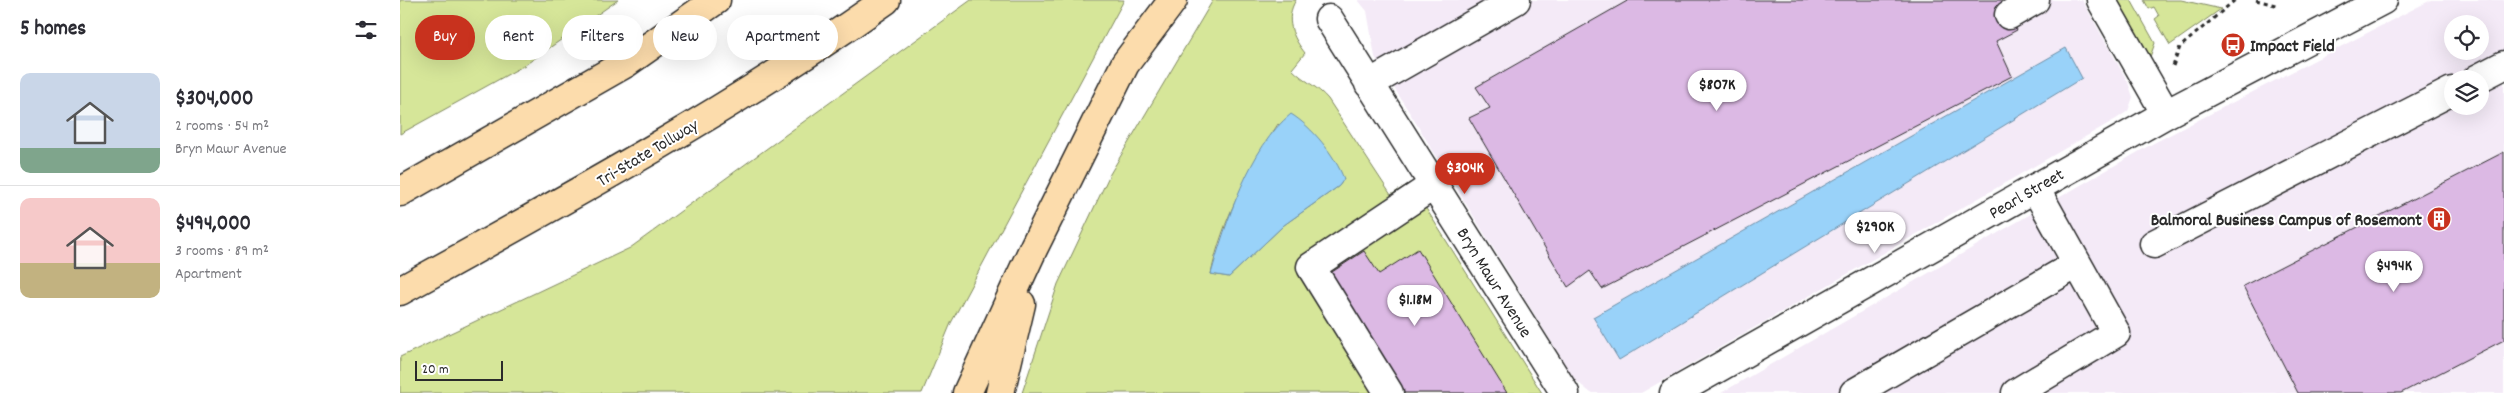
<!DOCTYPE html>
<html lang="en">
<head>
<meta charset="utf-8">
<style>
	:root { --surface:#fff; --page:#f7f7f7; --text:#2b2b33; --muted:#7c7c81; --line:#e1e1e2; --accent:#c8321e }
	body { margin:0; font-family:Dekko,sans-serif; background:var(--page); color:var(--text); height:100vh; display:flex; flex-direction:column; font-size:19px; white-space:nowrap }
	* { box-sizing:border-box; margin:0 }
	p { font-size:16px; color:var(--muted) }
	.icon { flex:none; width:28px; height:28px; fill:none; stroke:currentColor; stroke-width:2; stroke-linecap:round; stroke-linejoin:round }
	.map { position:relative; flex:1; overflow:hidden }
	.sheet { display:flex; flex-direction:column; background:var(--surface); width:400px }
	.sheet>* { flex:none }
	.banner { position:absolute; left:15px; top:15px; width:475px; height:45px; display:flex; gap:10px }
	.tools { position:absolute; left:2044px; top:15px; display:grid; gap:10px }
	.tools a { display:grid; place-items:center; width:45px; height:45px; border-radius:50%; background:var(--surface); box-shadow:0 5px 20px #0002; font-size:25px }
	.scale { position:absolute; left:15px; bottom:12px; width:88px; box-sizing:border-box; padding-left:5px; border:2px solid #2b2b2b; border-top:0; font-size:14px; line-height:18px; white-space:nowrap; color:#2b2b2b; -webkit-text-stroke:4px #fff; paint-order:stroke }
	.price { position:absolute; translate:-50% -42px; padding:0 11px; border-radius:18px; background:#fff; color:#222; font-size:16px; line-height:32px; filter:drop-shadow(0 1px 2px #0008) }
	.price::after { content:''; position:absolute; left:50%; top:30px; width:15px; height:11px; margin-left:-8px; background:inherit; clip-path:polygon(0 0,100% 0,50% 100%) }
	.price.current { background:var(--accent); color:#fff }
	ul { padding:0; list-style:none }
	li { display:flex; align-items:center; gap:15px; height:125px; padding:0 20px }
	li+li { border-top:1px solid var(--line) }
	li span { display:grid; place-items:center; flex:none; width:140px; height:100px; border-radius:10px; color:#555 }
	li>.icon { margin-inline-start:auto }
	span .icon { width:60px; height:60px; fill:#fffc; stroke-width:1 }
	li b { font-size:21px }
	h2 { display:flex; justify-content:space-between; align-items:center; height:60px; padding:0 20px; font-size:21px }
	.chip { padding:0 18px; border-radius:22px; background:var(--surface); box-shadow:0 5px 20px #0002; font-size:18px; line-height:45px }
	.chip.current { background:var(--accent); color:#fff }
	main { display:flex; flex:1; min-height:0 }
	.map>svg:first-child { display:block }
	.built { fill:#f4eaf7; fill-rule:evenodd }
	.green { fill:#d6e699; stroke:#808862; fill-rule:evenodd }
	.water { fill:#99d2f9; stroke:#6d8fa7 }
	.building { fill:#dcb9e4; stroke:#2b2b2b }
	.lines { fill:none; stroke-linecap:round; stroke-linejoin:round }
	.minor-casing { stroke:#2b2b2b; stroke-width:31 }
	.highway-casing { stroke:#2b2b2b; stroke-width:31 }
	.path { stroke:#2b2b2b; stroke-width:3; stroke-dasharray:4 4; stroke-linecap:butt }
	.minor { stroke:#fff; stroke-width:28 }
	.highway { stroke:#fcdcac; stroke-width:28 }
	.labels { text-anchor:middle; stroke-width:4; stroke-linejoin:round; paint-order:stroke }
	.poi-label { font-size:18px; font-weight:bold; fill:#2b2b2b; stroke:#fff; text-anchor:start }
	.street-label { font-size:18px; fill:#2b2b2b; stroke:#fff }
</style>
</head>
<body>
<main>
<section class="sheet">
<h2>5 homes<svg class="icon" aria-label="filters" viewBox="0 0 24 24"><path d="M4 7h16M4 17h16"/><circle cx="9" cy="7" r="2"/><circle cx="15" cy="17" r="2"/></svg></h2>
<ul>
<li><span style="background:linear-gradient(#c9d6e8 75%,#7fa58c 0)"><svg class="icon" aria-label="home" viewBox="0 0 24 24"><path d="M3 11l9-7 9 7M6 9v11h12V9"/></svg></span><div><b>$304,000</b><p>2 rooms · 54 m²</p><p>Bryn Mawr Avenue</p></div></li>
<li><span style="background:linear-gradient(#f6c9c9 65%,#c2b280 0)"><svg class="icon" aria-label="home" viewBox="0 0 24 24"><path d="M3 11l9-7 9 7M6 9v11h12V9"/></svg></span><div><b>$494,000</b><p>3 rooms · 89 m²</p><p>Apartment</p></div></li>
</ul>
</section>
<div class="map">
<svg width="2104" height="393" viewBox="0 0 2104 393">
	<rect width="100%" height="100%" fill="#fff"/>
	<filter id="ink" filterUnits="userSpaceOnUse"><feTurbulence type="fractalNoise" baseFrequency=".02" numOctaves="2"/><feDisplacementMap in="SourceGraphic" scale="10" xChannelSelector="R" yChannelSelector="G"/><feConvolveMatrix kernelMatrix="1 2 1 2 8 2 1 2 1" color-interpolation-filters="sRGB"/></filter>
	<g filter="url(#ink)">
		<!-- built -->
		<path class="built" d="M958,0H1682L1728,82L1733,97L1728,111L1716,119L1241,393H1191L1175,380L975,57L967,11Z
			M2031,0H2104V393H1321L1752,144ZM2052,24H2080V51H2052ZM2052,79H2080V106H2052Z"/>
		<!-- green -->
		<path class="green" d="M0,0H218L125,65L0,134Z
			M571,0H724L551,323L522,393H0V357L230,248Z
			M813,0H896C884,19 893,38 905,53L892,69C904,81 917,86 928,99L991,195L1010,183L1142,393H622L658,284L710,174ZM878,124L944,179L939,186L884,225L829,277L811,274C822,220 849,170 878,124Z
			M1718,0H1731L1755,43L1750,57Z
			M1744,0H1781L1821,9L1770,45L1755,19L1759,16L1754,7L1749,9Z"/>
		<!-- water -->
		<path class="water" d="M1666,48L1682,78L1219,360L1193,317Z
			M891,114C912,127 935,155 944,179L939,186L884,225L829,277L811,274C825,225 850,146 891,114Z"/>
		<!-- building -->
		<path class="building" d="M1229,0H1601L1617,30L1596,41L1612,76L1202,289L1190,271L1168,287L1069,118L1090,108L1076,87Z
			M2104,152V340L2001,393H1898L1843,286Z
			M1018,249L1107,393H1003L929,274L964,251L979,274Z"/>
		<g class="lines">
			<defs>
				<path id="minor" d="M1701,0L1766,114
					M1609,15L1635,0
					M929,19L1165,393
					M2077,79L2104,65
					M969,84L1116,0
					M1754,244L2052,91
					M989,393L911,267L1034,185
					M1274,393L1766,114L1983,0
					M1454,393L1677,264
					M1616,393L1716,333L1635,188"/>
				<path id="highway" d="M0,192L226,63L316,0
					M0,291C165,200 332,109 486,0
					M567,393L634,247L725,64L773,0
					M600,393L621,304"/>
			</defs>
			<!-- minor casing -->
			<use href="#minor" class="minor-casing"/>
			<!-- highway casing -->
			<use href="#highway" class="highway-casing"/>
			<!-- path -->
			<path class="path" d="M1856,0L1879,6
				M1773,66L1780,47L1835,0"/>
			<!-- minor -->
			<use href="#minor" class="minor"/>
			<!-- highway -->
			<use href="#highway" class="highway"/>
		</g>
	</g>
	<!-- icons -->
	<defs>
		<symbol id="bus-disc" viewBox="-11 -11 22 22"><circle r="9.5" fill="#c8321e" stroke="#fff"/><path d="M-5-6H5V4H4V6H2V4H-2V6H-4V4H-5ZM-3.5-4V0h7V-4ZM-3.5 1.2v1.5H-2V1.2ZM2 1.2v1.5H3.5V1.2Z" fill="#fff"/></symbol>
		<symbol id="building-disc" viewBox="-11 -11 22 22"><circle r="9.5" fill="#c8321e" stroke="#fff"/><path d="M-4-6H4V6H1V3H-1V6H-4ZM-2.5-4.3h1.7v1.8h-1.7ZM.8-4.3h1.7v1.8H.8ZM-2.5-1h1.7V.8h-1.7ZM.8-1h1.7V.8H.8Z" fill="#fff"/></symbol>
	</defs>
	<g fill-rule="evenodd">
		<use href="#bus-disc" x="1819" y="31" width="28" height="28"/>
		<use href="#building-disc" x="2025" y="205" width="28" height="28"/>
	</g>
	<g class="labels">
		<!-- poi labels -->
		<g class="poi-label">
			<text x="1850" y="51">Impact Field</text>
			<text x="2022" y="225" text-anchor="end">Balmoral Business Campus of Rosemont</text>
		</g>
		<!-- street labels -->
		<g class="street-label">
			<text transform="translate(247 152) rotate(-31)" y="6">Tri-State Tollway</text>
			<text transform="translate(1626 193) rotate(-30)" y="6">Pearl Street</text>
			<text transform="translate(1095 282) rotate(58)" y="6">Bryn Mawr Avenue</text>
		</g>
	</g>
</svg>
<div class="tools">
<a><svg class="icon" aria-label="locate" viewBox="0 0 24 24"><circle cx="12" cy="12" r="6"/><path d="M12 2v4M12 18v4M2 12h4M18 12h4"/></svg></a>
<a><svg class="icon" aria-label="layers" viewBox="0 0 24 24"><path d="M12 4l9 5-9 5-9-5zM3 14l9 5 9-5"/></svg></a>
</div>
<div class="scale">20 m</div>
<b class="price" style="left:1317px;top:112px">$807K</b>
<b class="price current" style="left:1065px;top:195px">$304K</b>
<b class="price" style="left:1475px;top:254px">$290K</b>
<b class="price" style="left:1994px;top:293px">$494K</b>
<b class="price" style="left:1015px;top:327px">$1.18M</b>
<div class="banner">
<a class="chip current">Buy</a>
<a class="chip">Rent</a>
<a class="chip">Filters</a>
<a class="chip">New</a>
<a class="chip">Apartment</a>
</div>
</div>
</main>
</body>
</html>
